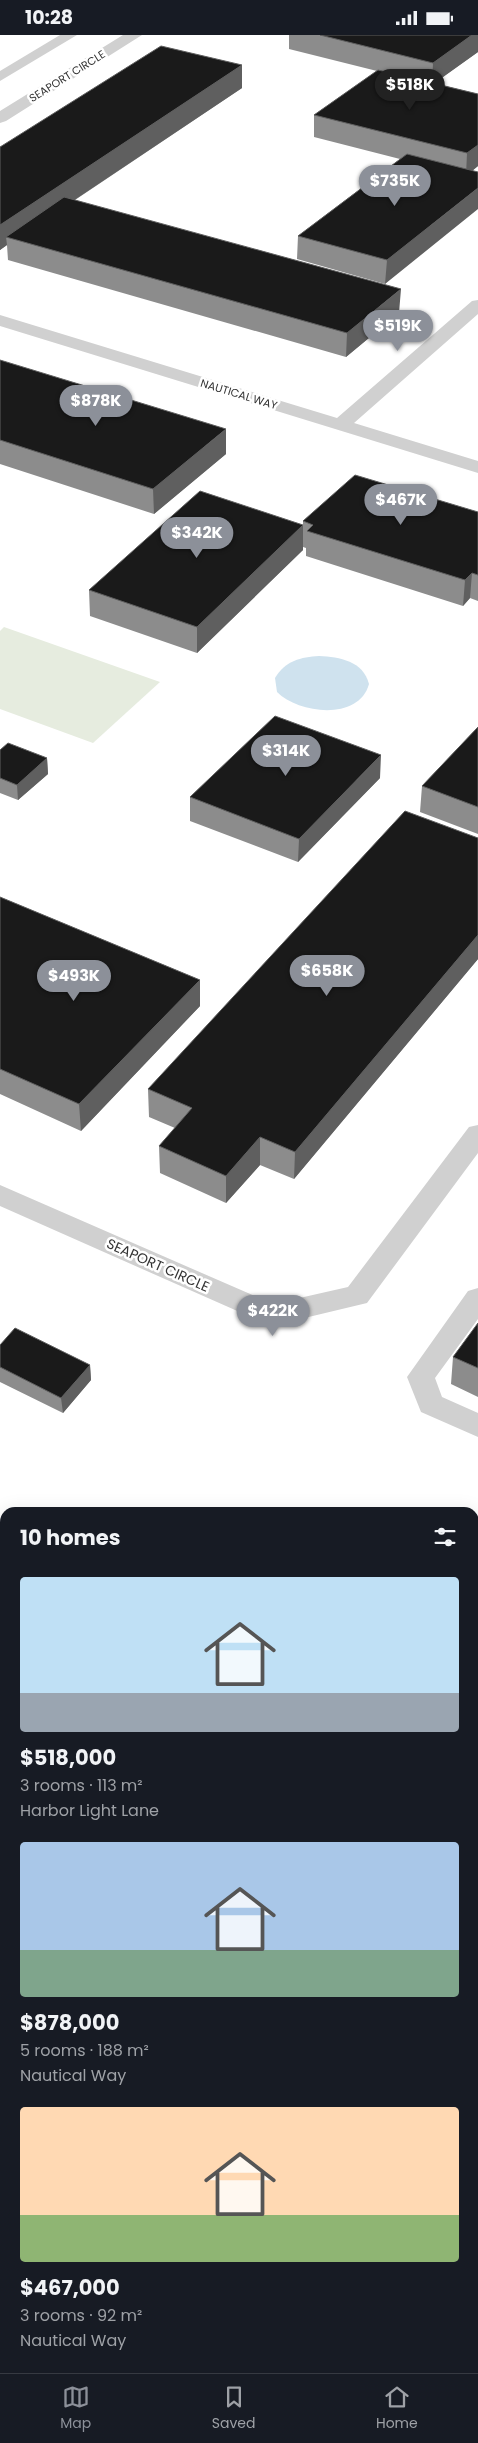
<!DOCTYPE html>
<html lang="en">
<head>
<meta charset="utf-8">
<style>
	:root { --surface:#171b24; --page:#242831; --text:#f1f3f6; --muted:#9ea1a6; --line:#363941; --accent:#8c9099 }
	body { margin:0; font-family:Poppins,sans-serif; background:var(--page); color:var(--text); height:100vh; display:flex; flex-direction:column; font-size:19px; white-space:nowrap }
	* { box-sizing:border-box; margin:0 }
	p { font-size:16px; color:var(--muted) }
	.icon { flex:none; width:28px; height:28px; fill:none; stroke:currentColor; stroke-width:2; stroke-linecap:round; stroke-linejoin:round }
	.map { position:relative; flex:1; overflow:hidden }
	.sheet { position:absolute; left:0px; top:1472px; width:479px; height:866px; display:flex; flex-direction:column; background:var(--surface); border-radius:15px 15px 0 0; box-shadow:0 5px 20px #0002 }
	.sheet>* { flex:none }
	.price { position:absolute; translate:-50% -42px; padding:0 11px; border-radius:18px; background:var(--accent); color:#fff; font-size:16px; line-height:32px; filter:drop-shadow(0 1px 2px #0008) }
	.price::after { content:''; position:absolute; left:50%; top:30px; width:15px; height:11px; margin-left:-8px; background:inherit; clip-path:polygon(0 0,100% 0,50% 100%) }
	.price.on { background:#222; color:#fff }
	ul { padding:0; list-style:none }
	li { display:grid; align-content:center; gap:10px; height:265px; padding:0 20px }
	li span { display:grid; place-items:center; height:155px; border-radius:5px; color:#555 }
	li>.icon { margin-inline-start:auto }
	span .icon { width:90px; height:90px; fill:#fffc; stroke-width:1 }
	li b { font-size:21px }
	h2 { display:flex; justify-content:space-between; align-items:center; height:60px; padding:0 20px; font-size:21px }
	.status { display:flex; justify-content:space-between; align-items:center; height:35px; padding:0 25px; background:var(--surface); direction:ltr }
	.status svg { height:14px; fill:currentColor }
	.dock { display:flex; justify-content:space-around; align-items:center; height:70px; border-top:1px solid var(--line); background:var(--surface); font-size:14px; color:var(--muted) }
	.dock a { display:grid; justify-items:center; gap:2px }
	.dock .on { color:var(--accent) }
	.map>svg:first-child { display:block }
	.green { fill:#e6ecdf }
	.water { fill:#cfe2ee }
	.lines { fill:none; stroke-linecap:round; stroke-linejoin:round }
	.lane { fill:#d0d0d0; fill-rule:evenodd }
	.street { fill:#d0d0d0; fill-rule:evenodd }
	.wall { fill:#8c8c8c }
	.shaded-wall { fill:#5f5f5f }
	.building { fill:#1a1a1a; stroke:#5f5f5f }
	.labels { text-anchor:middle; stroke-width:5; stroke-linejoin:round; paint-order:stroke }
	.far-street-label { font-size:11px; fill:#333; stroke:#fff }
	.street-label { font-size:14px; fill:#333; stroke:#fff }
</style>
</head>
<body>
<div class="status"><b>10:28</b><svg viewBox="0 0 49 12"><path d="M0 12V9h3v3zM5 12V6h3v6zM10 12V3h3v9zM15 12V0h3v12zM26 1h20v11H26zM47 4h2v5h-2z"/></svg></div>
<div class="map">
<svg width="478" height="2338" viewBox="0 0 478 2338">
	<rect width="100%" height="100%" fill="#fff"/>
	<!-- green -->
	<path class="green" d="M4,592L160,647L93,708L0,674V596Z"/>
	<!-- water -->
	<path class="water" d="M319,621C340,622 363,626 369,649C359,686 299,679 277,657L275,643C285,626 301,622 319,621Z"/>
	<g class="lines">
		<!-- lane -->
		<path class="lane" d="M60,0H77L0,46V36Z
			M478,1253V1284L435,1343L442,1362L478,1378V1402L421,1377L407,1342L468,1256Z"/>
		<!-- street -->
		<path class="street" d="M123,0H142L6,86L0,88V76Z
			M478,265V279L354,388L478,426V438L0,291V280L337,383L472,266Z
			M478,1090V1118L367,1268L271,1291L0,1171V1150L273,1269L348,1252L469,1092Z
			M474,1515L478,1517V1543L474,1541Z
			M5,1899V1938L0,1939V1901Z"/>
	</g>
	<!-- wall -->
	<path class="wall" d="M289,0H478V17L434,48L478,59V131L473,135L385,249L297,224L298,201L400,124L314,102V80L377,36L289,14Z
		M242,30V53L75,165L399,278L346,322L8,225L7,210L0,215V112Z
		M0,325L226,419L154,479L0,429Z
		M478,477V566L470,563L463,571L306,521V513L303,512V515L197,618L90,581L89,555L303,490V486Z
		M478,692V799L420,777L422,751Z
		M0,715L47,723L48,739L18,765L0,758Z
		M380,743L298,827L190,786V762Z
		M478,803V924L294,1144L260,1130L226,1168L160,1138L159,1111L175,1093L149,1082L148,1054Z
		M0,862L200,945V971L81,1096L0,1059Z
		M478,1288V1362L451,1349L453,1322Z
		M0,1310L90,1330L91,1345L63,1378L0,1347Z
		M478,1787V1822L474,1820V1793Z"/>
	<!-- shaded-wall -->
	<path class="shaded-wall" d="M472,0H478V17L432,50L433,28Z
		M242,30V53L16,204L6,202L7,210L0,215V190Z
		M478,110V131L466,141L467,118Z
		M478,153V174L385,249L387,225Z
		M401,254L399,278L346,322L347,298Z
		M226,394V419L154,479L153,454Z
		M303,490V515L197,618V592Z
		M472,538L470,563L463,571L465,545Z
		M381,720L380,743L298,827L299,804Z
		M47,723L48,739L18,765L17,750Z
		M478,900V924L294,1144L295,1117Z
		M200,945V971L81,1096L79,1069Z
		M260,1102V1130L226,1168V1141Z
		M90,1330L91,1345L63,1378L61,1363Z
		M478,1685V1705L474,1712V1692Z
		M329,2334H333L332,2338H327Z"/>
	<!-- building -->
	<path class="building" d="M320,0H472L433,28Z
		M161,11L242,30L0,190V112Z
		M378,35L478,59V110L467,118L314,80Z
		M407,119L478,137V153L387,225L298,201Z
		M64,162L401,254L347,298L6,202Z
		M0,325L226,394L153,454L0,405Z
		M355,440L478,477V540L472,538L465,545L307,496L313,490L303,486Z
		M200,456L303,490L197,592L89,555Z
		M275,681L381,720L299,804L190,762Z
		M478,692V772L422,751Z
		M8,708L47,723L17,750L0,743V715Z
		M405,776L478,803V900L295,1117L260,1102L226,1141L159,1111L192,1073L148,1054Z
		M0,862L200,945L79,1069L0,1034Z
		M478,1288V1333L453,1322Z
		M15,1293L90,1330L61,1363L0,1332V1310Z
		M474,1612L478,1614V1685L474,1692Z
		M478,1787V1795L474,1793Z
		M0,2115L5,2118V2334H329L327,2338H0Z"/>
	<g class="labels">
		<!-- far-street labels -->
		<g class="far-street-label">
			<text transform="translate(67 41) rotate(-32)" y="4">SEAPORT CIRCLE</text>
			<text transform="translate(239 359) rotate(17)" y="4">NAUTICAL WAY</text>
		</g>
		<!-- street labels -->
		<g class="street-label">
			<text transform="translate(158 1230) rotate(24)" y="5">SEAPORT CIRCLE</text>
		</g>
	</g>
</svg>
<b class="price on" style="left:410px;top:76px">$518K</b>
<b class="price" style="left:395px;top:172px">$735K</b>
<b class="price" style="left:398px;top:317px">$519K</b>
<b class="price" style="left:96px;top:392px">$878K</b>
<b class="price" style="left:401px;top:491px">$467K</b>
<b class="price" style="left:197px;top:524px">$342K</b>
<b class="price" style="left:286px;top:742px">$314K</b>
<b class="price" style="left:327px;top:962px">$658K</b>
<b class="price" style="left:74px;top:967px">$493K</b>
<b class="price" style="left:273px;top:1302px">$422K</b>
<section class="sheet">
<h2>10 homes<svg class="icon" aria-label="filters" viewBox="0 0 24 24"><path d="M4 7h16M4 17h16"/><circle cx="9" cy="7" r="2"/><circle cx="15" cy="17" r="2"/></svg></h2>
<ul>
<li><span style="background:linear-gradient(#bfe0f5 75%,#9aa5b1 0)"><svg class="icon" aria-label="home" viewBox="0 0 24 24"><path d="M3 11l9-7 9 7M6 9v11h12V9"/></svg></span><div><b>$518,000</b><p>3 rooms · 113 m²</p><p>Harbor Light Lane</p></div></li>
<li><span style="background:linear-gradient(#a9c7e8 70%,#7fa58c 0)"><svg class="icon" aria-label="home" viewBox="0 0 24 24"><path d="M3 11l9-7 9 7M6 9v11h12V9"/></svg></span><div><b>$878,000</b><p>5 rooms · 188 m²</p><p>Nautical Way</p></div></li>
<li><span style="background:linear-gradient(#ffd9b3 70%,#8fb573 0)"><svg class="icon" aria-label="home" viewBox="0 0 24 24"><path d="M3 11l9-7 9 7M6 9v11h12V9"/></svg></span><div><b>$467,000</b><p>3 rooms · 92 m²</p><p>Nautical Way</p></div></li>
</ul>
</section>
</div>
<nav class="dock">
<a class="on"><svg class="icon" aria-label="map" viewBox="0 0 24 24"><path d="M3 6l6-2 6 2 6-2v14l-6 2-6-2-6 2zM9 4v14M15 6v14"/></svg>Map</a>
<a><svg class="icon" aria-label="saved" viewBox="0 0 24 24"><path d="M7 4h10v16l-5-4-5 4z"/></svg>Saved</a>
<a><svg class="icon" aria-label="home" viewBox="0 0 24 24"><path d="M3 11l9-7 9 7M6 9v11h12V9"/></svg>Home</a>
</nav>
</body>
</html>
